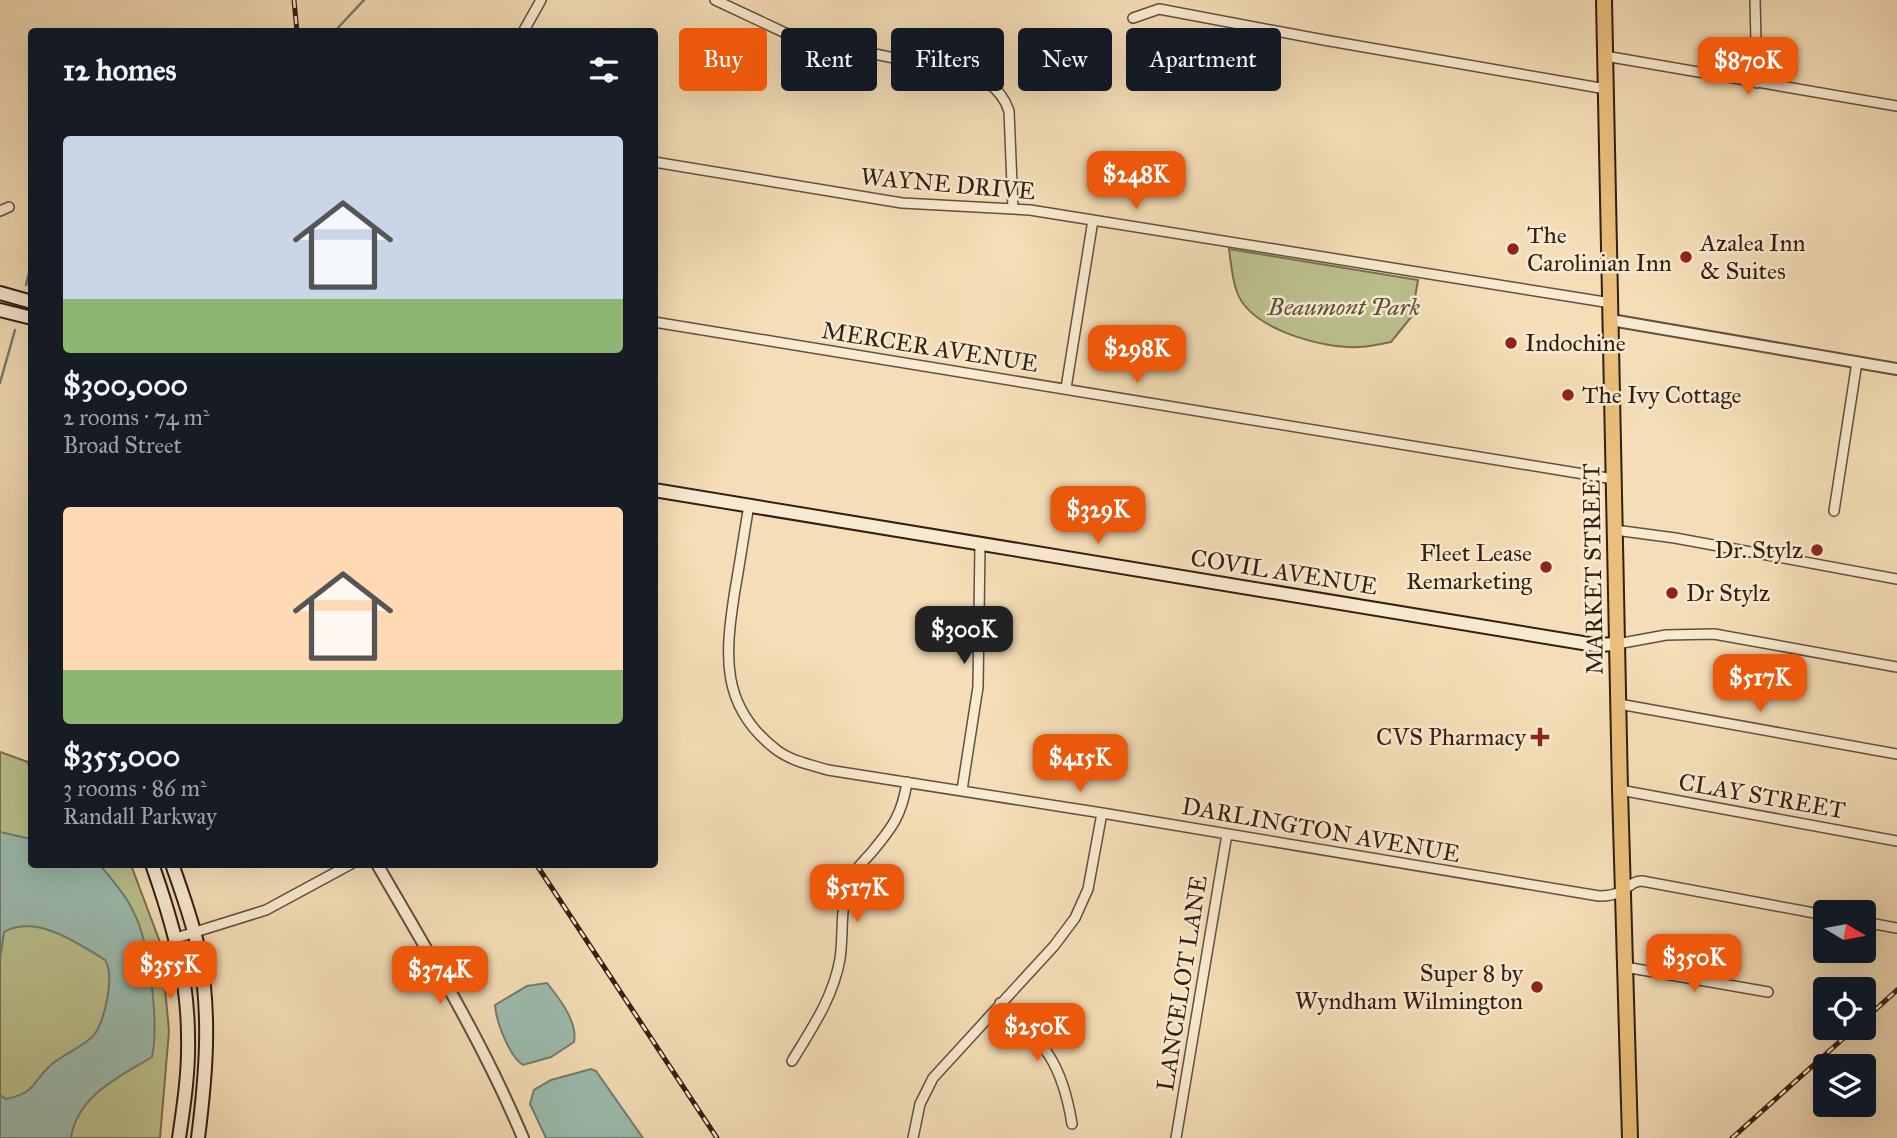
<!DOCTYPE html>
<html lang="en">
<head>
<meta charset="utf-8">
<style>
	:root { --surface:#171b24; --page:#242831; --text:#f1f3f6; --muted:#9ea1a6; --accent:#ea580c }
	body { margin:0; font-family:"IM FELL Great Primer",serif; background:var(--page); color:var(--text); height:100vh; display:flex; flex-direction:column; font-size:26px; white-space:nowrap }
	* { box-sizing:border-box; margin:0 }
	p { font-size:23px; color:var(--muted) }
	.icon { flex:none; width:38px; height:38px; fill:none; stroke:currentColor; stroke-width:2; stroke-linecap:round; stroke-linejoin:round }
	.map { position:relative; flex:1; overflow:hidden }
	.panel { position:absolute; left:28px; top:28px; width:630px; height:840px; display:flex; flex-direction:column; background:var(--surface); border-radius:7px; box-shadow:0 7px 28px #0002 }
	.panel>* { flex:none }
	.top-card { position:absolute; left:679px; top:28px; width:665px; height:63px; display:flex; gap:14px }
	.needle { width:46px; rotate:100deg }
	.buttons { position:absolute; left:1813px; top:900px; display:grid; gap:14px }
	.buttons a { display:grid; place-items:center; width:63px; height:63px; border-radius:7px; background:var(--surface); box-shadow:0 7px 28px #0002; font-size:35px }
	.price { position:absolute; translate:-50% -60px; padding:0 16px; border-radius:14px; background:var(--accent); color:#fff; font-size:23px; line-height:46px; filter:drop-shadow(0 2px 4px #0008) }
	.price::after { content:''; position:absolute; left:50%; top:42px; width:21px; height:16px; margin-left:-10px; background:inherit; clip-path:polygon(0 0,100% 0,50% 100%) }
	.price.selected { background:#222; color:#fff }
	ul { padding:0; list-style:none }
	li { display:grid; align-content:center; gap:14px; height:371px; padding:0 35px }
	li span { display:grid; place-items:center; height:217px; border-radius:7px; color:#555 }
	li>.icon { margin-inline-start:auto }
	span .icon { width:126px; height:126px; fill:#fffc; stroke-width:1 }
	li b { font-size:30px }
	h2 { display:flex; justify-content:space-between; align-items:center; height:84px; padding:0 35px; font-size:30px }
	.pill { padding:0 24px; border-radius:7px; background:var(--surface); box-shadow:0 7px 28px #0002; font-size:24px; line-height:63px }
	.pill.selected { background:var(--accent); color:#fff }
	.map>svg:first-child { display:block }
	.green { fill:#bbc18e; stroke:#787052; stroke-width:2 }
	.water { fill:#9cbcaf; stroke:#727d71; stroke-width:2 }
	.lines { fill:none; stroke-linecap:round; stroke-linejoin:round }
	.stream { stroke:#727d71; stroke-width:2.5 }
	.minor-casing { stroke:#644f3e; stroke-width:12 }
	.tertiary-casing { stroke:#644f3e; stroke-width:14 }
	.secondary-casing { stroke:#341f15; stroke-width:16 }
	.primary-casing { stroke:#341f15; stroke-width:18 }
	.minor { stroke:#f8ead0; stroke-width:9 }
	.tertiary { stroke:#f8ead0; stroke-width:10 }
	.secondary { stroke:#f8ead0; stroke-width:12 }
	.primary { stroke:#eabf7c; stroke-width:14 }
	.rail-casing { stroke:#341f15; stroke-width:5 }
	.rail { stroke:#f8ead0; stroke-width:2.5; stroke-dasharray:8; stroke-linecap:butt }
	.poi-dot { fill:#8f2418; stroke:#f8ead0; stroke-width:2.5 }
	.labels { text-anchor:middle; stroke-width:5; stroke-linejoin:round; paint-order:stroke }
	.street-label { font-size:24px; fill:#341f15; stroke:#f8ead0 }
	.poi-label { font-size:24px; fill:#341f15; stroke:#f8ead0; text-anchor:start }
	.park-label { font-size:24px; font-style:italic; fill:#5c5039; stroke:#f8ead0 }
</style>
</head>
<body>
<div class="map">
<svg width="1897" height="1138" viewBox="0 0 1897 1138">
	<rect width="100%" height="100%" fill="#f5deb7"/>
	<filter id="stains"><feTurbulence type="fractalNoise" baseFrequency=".00286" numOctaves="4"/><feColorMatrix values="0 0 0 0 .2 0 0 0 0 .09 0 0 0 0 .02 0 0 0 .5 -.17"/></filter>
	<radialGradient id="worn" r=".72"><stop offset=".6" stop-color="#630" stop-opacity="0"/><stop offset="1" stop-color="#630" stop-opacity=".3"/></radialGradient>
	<!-- green -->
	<path class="green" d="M1229,249L1418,280L1412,316L1391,342C1381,344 1370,347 1359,347C1323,349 1250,329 1237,292C1232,279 1231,263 1229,249Z
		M0,752L28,762L32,782V864L131,865L161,945L169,1031L160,1138H0Z"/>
	<!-- water -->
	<path class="water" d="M0,832L31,839L32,864L100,865C112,880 126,895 134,913C150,944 159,1023 152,1057C119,1077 77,1096 71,1138H0V1095L6,1099C38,1092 31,1082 52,1064C64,1054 80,1048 92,1037C105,1025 115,974 105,960C78,943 36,914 4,932L0,960Z
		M547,983C559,998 578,1022 574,1042L551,1057L523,1065C509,1056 496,1021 495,1005L527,986Z
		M591,1069L596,1071L643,1138H546L530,1104L534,1090L551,1080Z"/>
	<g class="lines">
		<!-- stream -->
		<path class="stream" d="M334,32L364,0
			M26,285L32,261
			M0,383L15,330"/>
		<defs>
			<path id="minor" d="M715,0L796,38L953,70C978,76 1000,84 1009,111L1013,209
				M1755,0L1757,83
				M1133,18L1159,9L1324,40L1606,89
				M523,32L541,0
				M1605,56L1897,106
				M654,162L902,203L1030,210L1611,303
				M0,211L9,207
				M654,322L1614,479
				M1066,388L1093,220
				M749,505C744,534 740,562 735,590C725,654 719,707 778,751C792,761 811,765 828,770L1102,813L1599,896C1607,896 1615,895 1622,891C1630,887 1632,881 1642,881L1825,915
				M1834,511L1857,362
				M1615,530L1675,538L1897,579
				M1617,644L1666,635L1714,634L1897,667
				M1619,704L1897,754
				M962,790L978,687L980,544
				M1620,790L1897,841
				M1864,922L1897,928
				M176,938L266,910L351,864
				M1625,967L1768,992
				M1000,1003C1045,1044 1062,1062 1072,1124
				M792,1061C812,1028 833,998 840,959C844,933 839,903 851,879C855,869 864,861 871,853C892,828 902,815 907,782
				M913,1138L920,1104L933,1078L1054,946L1075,918L1088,889L1102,813
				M1176,1138L1227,834"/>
			<path id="tertiary" d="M1611,320L1897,369
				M377,864C429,954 483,1042 523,1138"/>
			<path id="secondary" d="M0,293L32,302
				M0,310L32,318
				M654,490L1595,645L1617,644
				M152,864C172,921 188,976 188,1037C189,1071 184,1104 179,1138
				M172,864C182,893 193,922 199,952C211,1014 206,1075 198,1138"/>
			<path id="primary" d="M1604,0L1620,790L1630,1138"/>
		</defs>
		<!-- minor casing -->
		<use href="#minor" class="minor-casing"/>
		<!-- tertiary casing -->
		<use href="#tertiary" class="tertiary-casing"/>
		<!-- secondary casing -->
		<use href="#secondary" class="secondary-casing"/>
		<!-- primary casing -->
		<use href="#primary" class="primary-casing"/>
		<!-- minor -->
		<use href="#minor" class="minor"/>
		<!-- tertiary -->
		<use href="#tertiary" class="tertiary"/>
		<!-- secondary -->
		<use href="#secondary" class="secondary"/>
		<!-- primary -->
		<use href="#primary" class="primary"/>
		<defs>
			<path id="rail" d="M294,0L297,32
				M536,864L717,1138
				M1864,1020L1897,990
				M1732,1138L1856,1027"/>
		</defs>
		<!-- rail casing -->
		<use href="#rail" class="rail-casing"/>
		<!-- rail -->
		<use href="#rail" class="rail"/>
	</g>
	<!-- markers -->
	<g class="poi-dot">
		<circle cx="1513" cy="249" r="7"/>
		<circle cx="1686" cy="257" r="7"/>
		<circle cx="1511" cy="343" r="7"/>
		<circle cx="1568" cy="395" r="7"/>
		<circle cx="1817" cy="550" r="7"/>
		<circle cx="1546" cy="567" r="7"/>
		<circle cx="1672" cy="593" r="7"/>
		<path d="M1536.5 726.5h7v7h7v7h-7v7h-7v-7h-7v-7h7z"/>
		<circle cx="1537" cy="987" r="7"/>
	</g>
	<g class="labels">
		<!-- street labels -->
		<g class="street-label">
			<text transform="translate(948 184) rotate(5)" y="8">WAYNE DRIVE</text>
			<text transform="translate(930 347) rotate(9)" y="8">MERCER AVENUE</text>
			<text transform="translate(1593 569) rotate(-91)" y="8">MARKET STREET</text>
			<text transform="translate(1284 572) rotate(9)" y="8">COVIL AVENUE</text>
			<text transform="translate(1762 796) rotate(10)" y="8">CLAY STREET</text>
			<text transform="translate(1321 830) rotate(10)" y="8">DARLINGTON AVENUE</text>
			<text transform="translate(1182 983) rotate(-81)" y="8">LANCELOT LANE</text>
		</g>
		<!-- poi labels -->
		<g class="poi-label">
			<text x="1527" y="243">The<tspan x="1527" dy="28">Carolinian Inn</tspan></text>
			<text x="1700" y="251">Azalea Inn<tspan x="1700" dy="28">&amp; Suites</tspan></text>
			<text x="1525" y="351">Indochine</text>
			<text x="1582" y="403">The Ivy Cottage</text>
			<text x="1803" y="558" text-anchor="end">Dr. Stylz</text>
			<text x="1532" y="561" text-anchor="end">Fleet Lease<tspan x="1532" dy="28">Remarketing</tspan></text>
			<text x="1686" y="601">Dr Stylz</text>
			<text x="1526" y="745" text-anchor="end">CVS Pharmacy</text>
			<text x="1523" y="981" text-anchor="end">Super 8 by<tspan x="1523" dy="28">Wyndham Wilmington</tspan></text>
		</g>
		<!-- park labels -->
		<g class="park-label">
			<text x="1344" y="315">Beaumont Park</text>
		</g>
	</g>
	<rect width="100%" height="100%" filter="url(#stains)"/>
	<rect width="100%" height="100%" fill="url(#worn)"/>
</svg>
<div class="buttons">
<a><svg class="needle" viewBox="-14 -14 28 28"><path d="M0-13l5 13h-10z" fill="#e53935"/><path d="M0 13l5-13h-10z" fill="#9ea1a6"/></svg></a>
<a><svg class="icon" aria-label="locate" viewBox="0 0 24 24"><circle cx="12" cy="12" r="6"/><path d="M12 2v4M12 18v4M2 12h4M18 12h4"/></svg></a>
<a><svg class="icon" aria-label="layers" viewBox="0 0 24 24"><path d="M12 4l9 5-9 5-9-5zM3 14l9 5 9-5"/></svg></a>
</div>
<b class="price" style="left:1748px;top:97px">$870K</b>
<b class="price" style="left:1136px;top:211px">$248K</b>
<b class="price" style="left:1137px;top:385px">$298K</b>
<b class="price" style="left:1098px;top:546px">$329K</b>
<b class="price selected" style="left:964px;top:666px">$300K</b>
<b class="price" style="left:1760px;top:714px">$517K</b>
<b class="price" style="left:1080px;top:794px">$415K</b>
<b class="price" style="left:857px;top:924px">$517K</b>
<b class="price" style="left:1694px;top:994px">$350K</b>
<b class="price" style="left:170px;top:1001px">$355K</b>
<b class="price" style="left:440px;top:1006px">$374K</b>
<b class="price" style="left:1037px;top:1063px">$250K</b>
<div class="top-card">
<a class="pill selected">Buy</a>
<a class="pill">Rent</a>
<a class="pill">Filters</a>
<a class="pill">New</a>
<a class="pill">Apartment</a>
</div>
<section class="panel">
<h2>12 homes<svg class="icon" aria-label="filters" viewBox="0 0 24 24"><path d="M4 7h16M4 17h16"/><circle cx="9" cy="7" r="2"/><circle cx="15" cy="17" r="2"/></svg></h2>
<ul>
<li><span style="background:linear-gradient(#c9d6e8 75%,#8fb573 0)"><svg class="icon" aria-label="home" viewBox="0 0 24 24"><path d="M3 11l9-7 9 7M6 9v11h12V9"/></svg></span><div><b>$300,000</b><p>2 rooms · 74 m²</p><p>Broad Street</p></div></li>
<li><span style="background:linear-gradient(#ffd9b3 75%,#8fb573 0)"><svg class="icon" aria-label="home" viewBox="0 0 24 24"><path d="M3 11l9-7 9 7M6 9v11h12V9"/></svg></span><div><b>$355,000</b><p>3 rooms · 86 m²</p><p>Randall Parkway</p></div></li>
</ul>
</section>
</div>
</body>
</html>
